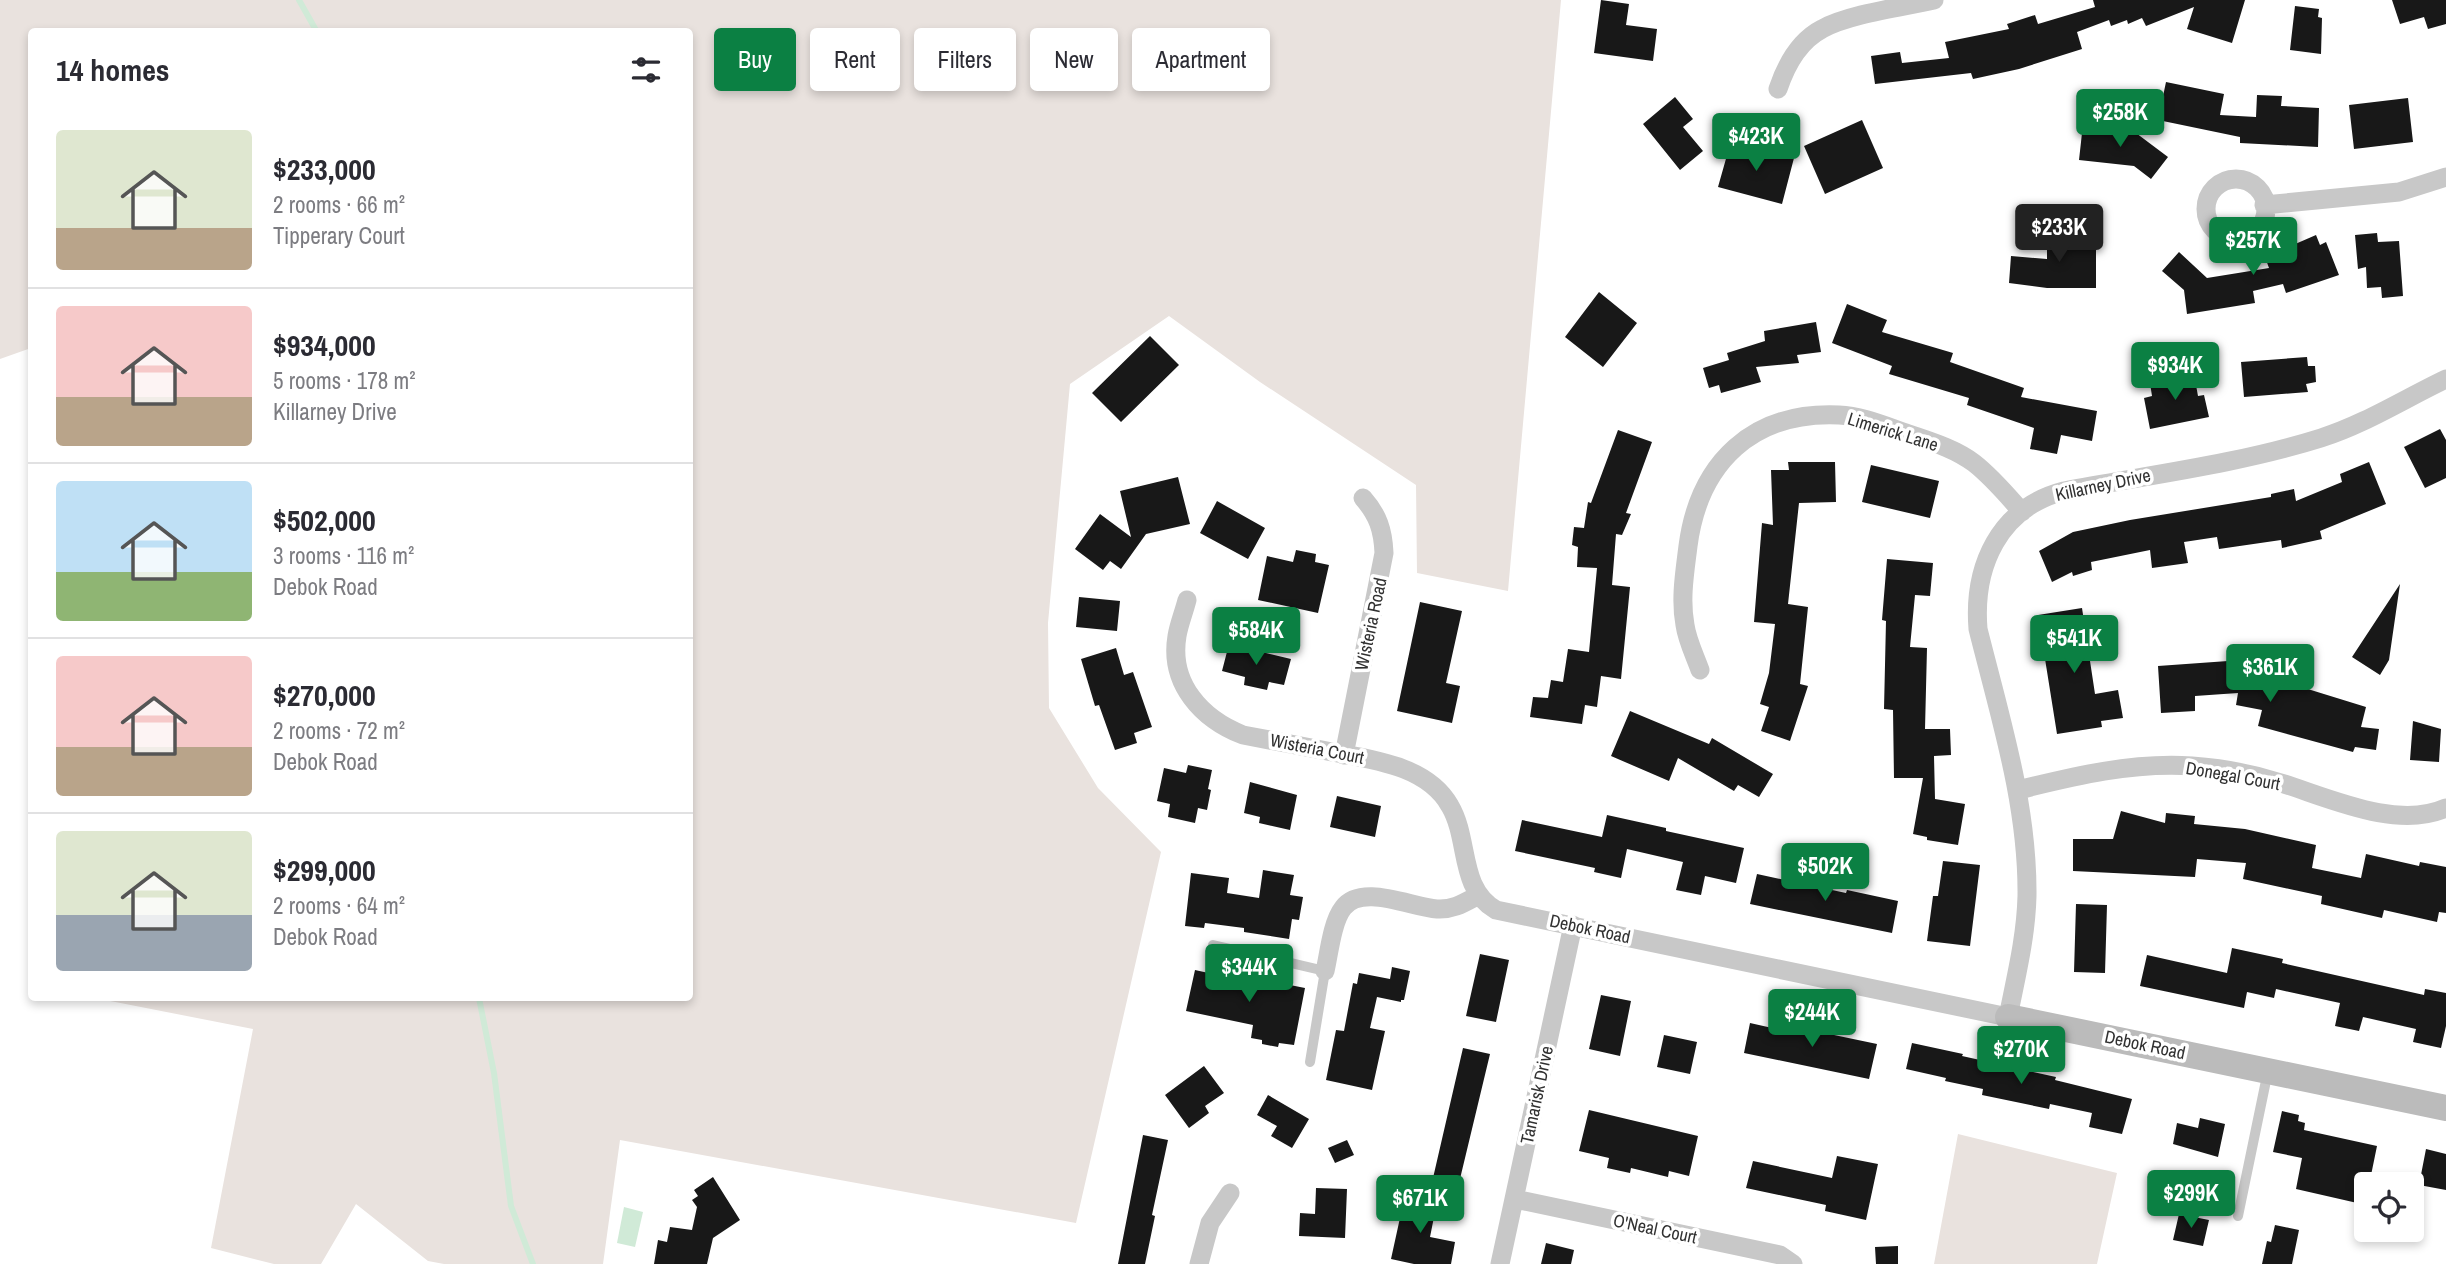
<!DOCTYPE html>
<html lang="en">
<head>
<meta charset="utf-8">
<style>
	:root { --surface:#fff; --page:#f7f7f7; --text:#2b2b33; --muted:#7c7c81; --line:#e1e1e2; --accent:#0b8043 }
	body { margin:0; font-family:"Archivo Narrow",sans-serif; background:var(--page); color:var(--text); height:100vh; display:flex; flex-direction:column; font-size:26px; white-space:nowrap }
	* { box-sizing:border-box; margin:0 }
	p { font-size:23px; color:var(--muted) }
	.icon { flex:none; width:38px; height:38px; fill:none; stroke:currentColor; stroke-width:2; stroke-linecap:round; stroke-linejoin:round }
	.map { position:relative; flex:1; overflow:hidden }
	.side { position:absolute; left:28px; top:28px; width:665px; height:973px; display:flex; flex-direction:column; background:var(--surface); border-radius:7px; box-shadow:0 4px 10px #0003 }
	.side>* { flex:none }
	.guide { position:absolute; left:714px; top:28px; width:665px; height:63px; display:flex; gap:14px }
	.controls { position:absolute; left:2354px; top:1172px; display:grid; gap:14px }
	.controls a { display:grid; place-items:center; width:70px; height:70px; border-radius:7px; background:var(--surface); box-shadow:0 4px 10px #0003; font-size:35px }
	.price { position:absolute; translate:-50% -60px; padding:0 16px; border-radius:7px; background:var(--accent); color:#fff; font-size:23px; line-height:46px; filter:drop-shadow(0 2px 4px #0008) }
	.price::after { content:''; position:absolute; left:50%; top:42px; width:21px; height:16px; margin-left:-10px; background:inherit; clip-path:polygon(0 0,100% 0,50% 100%) }
	.price.on { background:#222; color:#fff }
	ul { padding:0; list-style:none }
	li { display:flex; align-items:center; gap:21px; height:175px; padding:0 28px }
	li+li { border-top:2px solid var(--line) }
	li span { display:grid; place-items:center; flex:none; width:196px; height:140px; border-radius:7px; color:#555 }
	li>.icon { margin-inline-start:auto }
	span .icon { width:84px; height:84px; fill:#fffc; stroke-width:1 }
	li b { font-size:30px }
	h2 { display:flex; justify-content:space-between; align-items:center; height:84px; padding:0 28px; font-size:30px }
	.chip { padding:0 24px; border-radius:7px; background:var(--surface); box-shadow:0 4px 10px #0003; font-size:24px; line-height:63px }
	.chip.on { background:var(--accent); color:#fff }
	.map>svg:first-child { display:block }
	.green { fill:#e9e2de }
	.water { fill:#d0ead7 }
	.lines { fill:none; stroke-linecap:round; stroke-linejoin:round }
	.stream { stroke:#d0ead7; stroke-width:6 }
	.building { fill:#181818 }
	.lane { stroke:#c8c8c8; stroke-width:10 }
	.street { stroke:#c8c8c8; stroke-width:19 }
	.secondary { stroke:#bbb; stroke-width:26 }
	.labels { text-anchor:middle; stroke-width:7; stroke-linejoin:round; paint-order:stroke }
	.street-label { font-size:18px; fill:#313131; stroke:#fff }
</style>
</head>
<body>
<div class="map">
<svg width="2446" height="1264" viewBox="0 0 2446 1264">
	<rect width="100%" height="100%" fill="#fff"/>
	<!-- green -->
	<path class="green" d="M0,0H1561L1508,591L1417,573L1416,485L1260,382L1169,316L1070,384L1048,623L1049,708L1098,788L1161,852L1076,1223L620,1140L603,1264H444L428,1261L356,1204L321,1264H274L211,1248L253,1029L95,998H690V32H32L31,348L0,359Z
		M1958,1134L2117,1173L2097,1264H1934Z"/>
	<!-- water -->
	<path class="water" d="M624,1207L643,1212L635,1247L617,1243Z"/>
	<g class="lines">
		<!-- stream -->
		<path class="stream" d="M299,0L317,32
			M479,998L494,1073L511,1206L533,1264"/>
	</g>
	<!-- building -->
	<path class="building" d="M1601,0L1629,4L1626,25L1657,29L1653,61L1594,53Z
		M2093,0H2245L2232,43L2187,29L2194,7L2146,26L2142,18L2128,24L2127,20L2111,26L2109,20L2077,32L2082,49L2019,69L1973,79L1971,73L1875,84L1871,56L1900,52L1902,63L1949,58L1945,42L2009,29L2007,24L2035,15L2038,24L2095,7Z
		M2392,0H2446V24L2428,29L2424,17L2400,24Z
		M2295,6L2319,9L2318,17L2322,18L2321,54L2290,50Z
		M2166,82L2224,94L2220,115L2256,117L2257,95L2282,96L2281,106L2319,108L2318,147L2240,143V137L2158,120Z
		M1675,97L1693,119L1683,127L1703,151L1680,170L1643,124Z
		M2408,98L2413,142L2354,149L2349,105Z
		M1862,120L1883,168L1825,194L1804,146Z
		M2083,124L2132,130L2168,157L2151,179L2134,166L2079,160Z
		M1731,141L1794,158L1782,204L1718,187Z
		M2377,233L2378,242L2399,241L2403,296L2382,298L2381,287L2367,288L2366,267L2358,269L2355,235Z
		M2047,234L2096,235V288H2047L2009,283L2011,256L2047,259Z
		M2316,235L2320,245L2326,242L2339,275L2286,293L2283,284L2253,291L2255,303L2187,314L2184,290L2162,271L2179,252L2207,278L2269,268L2265,257Z
		M1599,292L1637,323L1603,367L1565,337Z
		M1847,304L1887,320L1882,332L1953,353L1950,362L2024,388L2021,397L2097,411L2092,441L2061,435L2057,454L2030,449L2034,428L1967,405L1969,398L1889,374L1892,366L1832,343Z
		M1816,322L1821,352L1797,355L1799,363L1756,367L1761,382L1721,393L1719,385L1709,388L1703,368L1729,360L1727,353L1765,341L1764,331Z
		M1150,336L1179,365L1121,422L1092,393Z
		M2307,357L2308,366H2315L2316,382L2306,384L2308,392L2244,397L2241,362Z
		M2194,374L2198,396L2204,395L2209,417L2150,429L2144,398L2152,396L2150,383Z
		M2440,429L2446,440V478L2425,488L2404,447Z
		M1618,430L1652,442L1626,513L1631,514L1622,535L1616,534L1612,585L1630,587L1621,679L1601,676L1597,707L1585,705L1582,724L1530,717L1533,697L1548,698L1551,680L1563,682L1568,649L1589,652L1597,568L1577,567L1578,547L1572,545L1574,527L1584,528L1588,502L1591,503Z
		M1788,462H1835L1836,502L1799,503L1788,604L1808,607L1800,684L1808,686L1790,741L1761,731L1769,707L1760,704L1769,673L1775,624L1754,622L1762,523L1773,525L1771,470H1789Z
		M2369,462L2386,504L2320,531L2322,539L2282,548L2281,540L2219,549L2217,537L2184,542L2188,563L2152,568L2150,550L2091,562L2092,570L2073,576L2072,572L2052,582L2039,551L2073,532L2130,520L2271,497V494L2294,489L2296,501L2342,482L2340,474Z
		M1871,465L1939,481L1930,518L1862,502Z
		M1178,477L1190,524L1146,534L1121,569L1110,561L1103,570L1075,549L1100,514L1131,537L1120,491Z
		M1217,501L1265,528L1248,559L1200,533Z
		M1296,550L1316,554L1315,562L1329,565L1318,613L1258,600L1267,556L1293,562Z
		M1887,559L1933,563L1930,596L1915,595L1910,647L1927,648L1925,729H1950L1951,755L1934,756L1935,799L1965,804L1958,845L1927,840V837L1913,834L1923,778H1894L1893,710L1884,709L1886,621L1882,620Z
		M2400,584L2389,660L2380,675L2352,657Z
		M1079,597L1120,601L1117,631L1076,627Z
		M1420,602L1462,611L1446,683L1460,686L1452,723L1397,711Z
		M2082,608L2095,694L2118,690L2123,718L2101,721L2102,727L2057,734L2038,615Z
		M1229,644L1291,659L1284,685L1269,682L1267,690L1244,685L1245,677L1222,671Z
		M1116,648L1124,675L1133,672L1152,727L1134,733L1137,743L1115,750L1099,705L1095,706L1081,659Z
		M2228,661V671L2269,680V676L2299,683L2298,686L2366,707L2361,727L2379,729L2376,750L2355,747L2353,752L2258,726L2262,710L2236,705L2238,693L2195,696V711L2161,713L2158,666Z
		M1630,711L1709,744L1712,738L1773,774L1759,797L1738,785L1734,791L1678,758L1669,781L1611,756Z
		M2413,721L2441,729L2439,762L2410,760Z
		M1188,765L1212,770L1208,789L1211,790L1207,810L1198,808L1195,823L1168,817L1170,804L1157,801L1164,768L1186,773Z
		M1250,782L1297,795L1290,830L1259,823L1260,817L1244,813Z
		M1337,796L1381,806L1375,837L1330,827Z
		M2121,811L2165,823L2166,813L2195,816L2194,824L2245,829L2316,845L2312,868L2361,878L2366,854L2419,866L2420,862L2446,867V913L2439,912L2437,922L2384,910L2382,918L2321,904L2322,896L2243,879L2246,863L2197,859L2195,877L2073,871V839H2113Z
		M1607,815L1666,828V831L1744,848L1736,883L1705,876L1701,895L1676,890L1683,862L1627,849L1621,878L1594,872L1595,868L1515,851L1522,820L1602,837Z
		M1943,861L1980,865L1970,946L1927,941L1933,896H1938Z
		M1263,870L1294,875L1290,895L1303,897L1299,920L1292,919L1289,939L1244,932V928L1205,923L1204,928L1185,926L1191,873L1229,878L1227,893L1259,898Z
		M1757,874L1846,893L1847,890L1898,901L1892,933L1750,904Z
		M2076,904L2107,905L2105,973L2074,972Z
		M2232,948L2283,959L2282,963L2424,995L2425,989L2446,993V1026L2441,1048L2413,1042L2416,1029L2363,1017L2359,1031L2335,1026L2340,1003L2276,989L2274,998L2247,992L2244,1008L2140,986L2147,955L2227,973Z
		M1480,954L1509,960L1496,1022L1466,1016Z
		M1392,967L1410,971L1404,1000H1401V1002L1377,997L1370,1028L1385,1031L1372,1090L1326,1080L1336,1030L1344,1031L1353,983L1357,984L1359,973L1390,979Z
		M1195,970L1213,974L1214,970L1305,988L1294,1045L1279,1043L1278,1047L1262,1044V1040L1251,1038L1253,1025L1186,1011Z
		M1601,995L1631,1001L1620,1056L1589,1049Z
		M1750,1023L1790,1032L1792,1023L1815,1028V1031L1877,1044L1869,1079L1744,1053Z
		M1664,1035L1697,1042L1690,1074L1657,1067Z
		M1912,1043L1963,1054L1962,1056L2056,1077L2055,1080L2132,1099L2122,1134L2089,1127L2092,1113L2050,1104L2049,1109L1982,1095L1983,1089L1945,1081L1946,1078L1906,1069Z
		M1463,1048L1490,1054L1459,1183L1433,1178Z
		M1204,1066L1224,1093L1205,1106L1209,1113L1189,1128L1165,1095Z
		M1268,1095L1309,1119L1292,1148L1271,1136L1277,1126L1257,1115Z
		M1589,1110L1698,1136L1689,1176L1669,1171L1668,1177L1631,1168L1630,1173L1607,1168L1609,1158L1579,1151Z
		M2282,1111L2299,1115L2298,1121L2305,1123L2304,1130L2377,1146L2369,1185H2366V1205L2296,1189L2302,1158L2273,1152Z
		M2200,1118L2225,1124L2218,1157L2173,1144L2177,1123L2198,1128Z
		M1143,1135L1168,1140L1152,1215L1155,1216L1145,1264H1118Z
		M1347,1140L1354,1155L1335,1163L1328,1148Z
		M2426,1149L2446,1154V1190L2419,1185Z
		M1837,1156L1878,1164L1866,1220L1825,1211L1826,1205L1746,1188L1753,1161L1832,1178Z
		M713,1177L740,1220L713,1238L707,1264H654L658,1240L667,1242L670,1227L692,1230L697,1207L692,1200L698,1196L694,1190Z
		M1316,1188L1347,1189L1345,1238L1299,1236L1300,1213L1315,1214Z
		M1405,1195L1437,1202L1430,1237L1455,1242L1451,1264H1414L1391,1259Z
		M2179,1214L2209,1220L2203,1246L2173,1240Z
		M2275,1225L2299,1230L2292,1264H2262L2267,1241L2271,1242Z
		M1546,1243L1574,1250L1571,1264H1541Z
		M1898,1246V1264H1876L1875,1247Z"/>
	<g class="lines">
		<!-- lane -->
		<path class="lane" d="M1213,945L1325,971L1310,1062
			M2238,1216L2268,1071"/>
		<!-- street -->
		<path class="street" d="M1778,89C1786,65 1799,41 1822,29C1849,14 1903,7 1934,0
			M2206 209a30 30 0 1 1 60 0a30 30 0 1 1-60 0Z
			M2264,205L2399,192L2446,177
			M1187,600C1184,612 1179,624 1177,636C1169,684 1202,719 1243,735C1270,740 1296,745 1322,750C1365,759 1426,763 1450,806C1470,840 1458,888 1496,910L2008,1017C2016,977 2026,937 2027,896C2028,805 2000,717 1978,629C1973,566 1999,508 2064,491C2149,475 2238,464 2321,438C2365,424 2404,399 2446,379
			M1700,670C1695,656 1687,640 1685,625C1680,599 1685,571 1688,546C1699,462 1753,411 1839,415C1862,416 1885,426 1906,433C1929,441 1954,448 1974,463C1992,477 2007,495 2022,512
			M1344,755L1384,553C1383,530 1378,515 1363,498
			M2018,790C2075,776 2132,762 2192,766C2221,768 2253,774 2281,783C2329,798 2397,830 2446,808
			M1325,971C1329,954 1332,922 1343,908C1361,883 1411,907 1437,909C1453,910 1464,903 1477,896
			M1515,1199L1780,1255L1793,1264
			M1199,1264L1210,1223L1230,1193
			M1500,1264L1573,925"/>
		<!-- secondary -->
		<path class="secondary" d="M2008,1017L2446,1108"/>
	</g>
	<g class="labels">
		<!-- street labels -->
		<g class="street-label">
			<text transform="translate(1893 432) rotate(17)" y="6">Limerick Lane</text>
			<text transform="translate(2103 485) rotate(-12)" y="6">Killarney Drive</text>
			<text transform="translate(1371 624) rotate(-78)" y="6">Wisteria Road</text>
			<text transform="translate(1317 749) rotate(11)" y="6">Wisteria Court</text>
			<text transform="translate(2233 776) rotate(10)" y="6">Donegal Court</text>
			<text transform="translate(1590 929) rotate(12)" y="6">Debok Road</text>
			<text transform="translate(2145 1045) rotate(12)" y="6">Debok Road</text>
			<text transform="translate(1537 1095) rotate(-78)" y="6">Tamarisk Drive</text>
			<text transform="translate(1655 1229) rotate(12)" y="6">O'Neal Court</text>
		</g>
	</g>
</svg>
<div class="controls">
<a><svg class="icon" aria-label="locate" viewBox="0 0 24 24"><circle cx="12" cy="12" r="6"/><path d="M12 2v4M12 18v4M2 12h4M18 12h4"/></svg></a>
</div>
<b class="price" style="left:2120px;top:149px">$258K</b>
<b class="price" style="left:1756px;top:173px">$423K</b>
<b class="price on" style="left:2059px;top:264px">$233K</b>
<b class="price" style="left:2253px;top:277px">$257K</b>
<b class="price" style="left:2175px;top:402px">$934K</b>
<b class="price" style="left:1256px;top:667px">$584K</b>
<b class="price" style="left:2074px;top:675px">$541K</b>
<b class="price" style="left:2270px;top:704px">$361K</b>
<b class="price" style="left:1825px;top:903px">$502K</b>
<b class="price" style="left:1249px;top:1004px">$344K</b>
<b class="price" style="left:1812px;top:1049px">$244K</b>
<b class="price" style="left:2021px;top:1086px">$270K</b>
<b class="price" style="left:2191px;top:1230px">$299K</b>
<b class="price" style="left:1420px;top:1235px">$671K</b>
<div class="guide">
<a class="chip on">Buy</a>
<a class="chip">Rent</a>
<a class="chip">Filters</a>
<a class="chip">New</a>
<a class="chip">Apartment</a>
</div>
<section class="side">
<h2>14 homes<svg class="icon" aria-label="filters" viewBox="0 0 24 24"><path d="M4 7h16M4 17h16"/><circle cx="9" cy="7" r="2"/><circle cx="15" cy="17" r="2"/></svg></h2>
<ul>
<li><span style="background:linear-gradient(#dfe7d0 70%,#b9a48a 0)"><svg class="icon" aria-label="home" viewBox="0 0 24 24"><path d="M3 11l9-7 9 7M6 9v11h12V9"/></svg></span><div><b>$233,000</b><p>2 rooms · 66 m²</p><p>Tipperary Court</p></div></li>
<li><span style="background:linear-gradient(#f6c9c9 65%,#b9a48a 0)"><svg class="icon" aria-label="home" viewBox="0 0 24 24"><path d="M3 11l9-7 9 7M6 9v11h12V9"/></svg></span><div><b>$934,000</b><p>5 rooms · 178 m²</p><p>Killarney Drive</p></div></li>
<li><span style="background:linear-gradient(#bfe0f5 65%,#8fb573 0)"><svg class="icon" aria-label="home" viewBox="0 0 24 24"><path d="M3 11l9-7 9 7M6 9v11h12V9"/></svg></span><div><b>$502,000</b><p>3 rooms · 116 m²</p><p>Debok Road</p></div></li>
<li><span style="background:linear-gradient(#f6c9c9 65%,#b9a48a 0)"><svg class="icon" aria-label="home" viewBox="0 0 24 24"><path d="M3 11l9-7 9 7M6 9v11h12V9"/></svg></span><div><b>$270,000</b><p>2 rooms · 72 m²</p><p>Debok Road</p></div></li>
<li><span style="background:linear-gradient(#dfe7d0 60%,#9aa5b1 0)"><svg class="icon" aria-label="home" viewBox="0 0 24 24"><path d="M3 11l9-7 9 7M6 9v11h12V9"/></svg></span><div><b>$299,000</b><p>2 rooms · 64 m²</p><p>Debok Road</p></div></li>
</ul>
</section>
</div>
</body>
</html>
